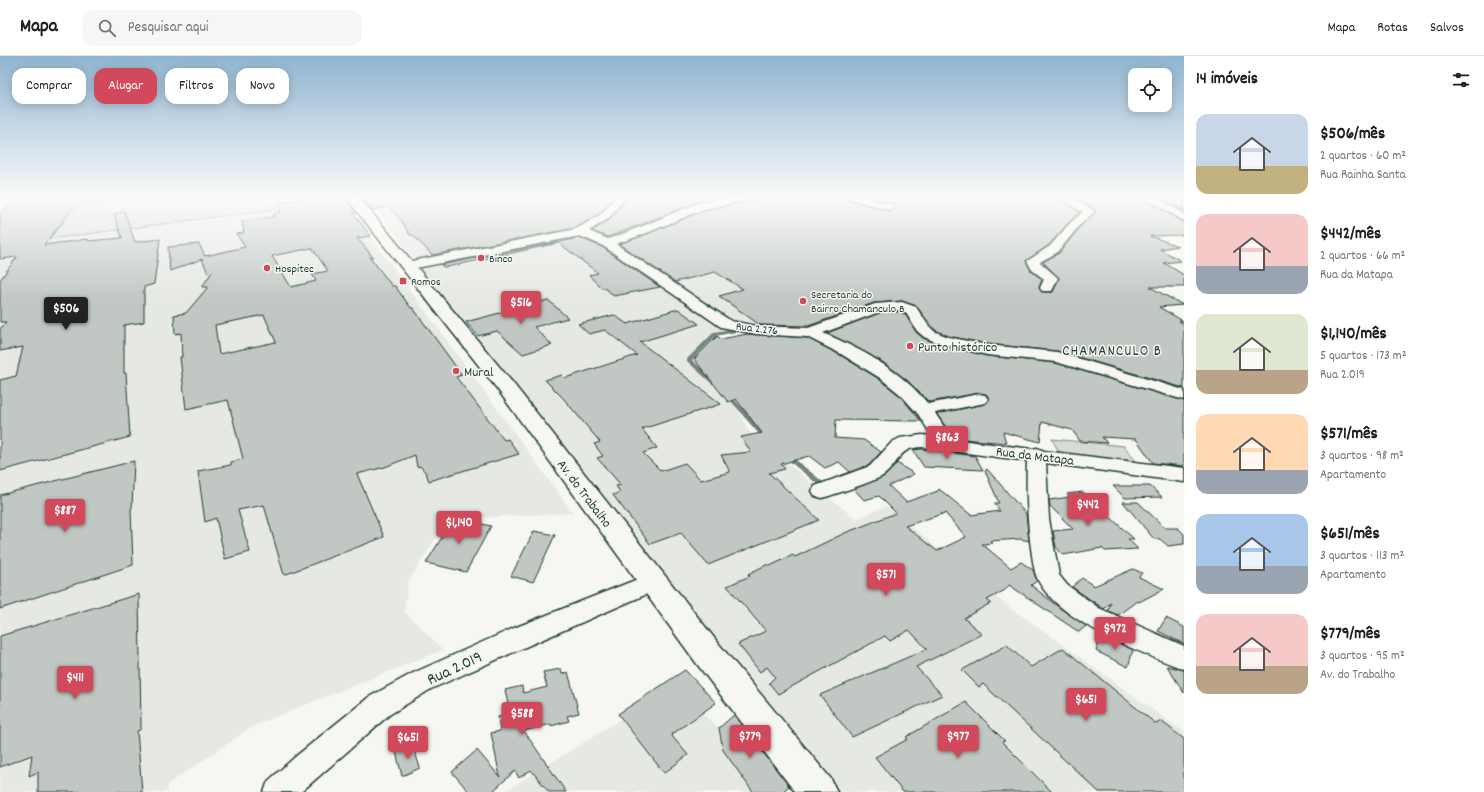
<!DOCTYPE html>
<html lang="pt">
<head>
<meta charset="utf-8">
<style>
	:root { --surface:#fff; --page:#f6f6f6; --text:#202124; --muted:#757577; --line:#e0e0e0; --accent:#d1495b }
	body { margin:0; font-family:Dekko,sans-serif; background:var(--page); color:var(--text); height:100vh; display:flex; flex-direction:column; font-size:15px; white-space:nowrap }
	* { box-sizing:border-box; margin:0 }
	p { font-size:13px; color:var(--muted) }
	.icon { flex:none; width:22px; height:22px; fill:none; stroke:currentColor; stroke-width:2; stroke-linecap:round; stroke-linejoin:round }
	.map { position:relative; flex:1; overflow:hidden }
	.drawer { display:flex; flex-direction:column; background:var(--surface); width:300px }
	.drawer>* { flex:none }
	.hud { position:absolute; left:12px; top:12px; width:380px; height:36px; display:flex; gap:8px }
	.tools { position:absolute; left:1128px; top:12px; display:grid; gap:8px }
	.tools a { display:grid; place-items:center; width:44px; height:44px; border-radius:8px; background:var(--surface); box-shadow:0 2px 10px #0003; font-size:20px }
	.price { position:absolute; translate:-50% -34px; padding:0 9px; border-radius:4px; background:var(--accent); color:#fff; font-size:13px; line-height:26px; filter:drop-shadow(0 1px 2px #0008) }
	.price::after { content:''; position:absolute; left:50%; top:24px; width:12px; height:9px; margin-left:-6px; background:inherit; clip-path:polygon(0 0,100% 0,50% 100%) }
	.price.selected { background:#222; color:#fff }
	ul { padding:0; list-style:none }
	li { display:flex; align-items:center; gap:12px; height:100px; padding:0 12px }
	li span { display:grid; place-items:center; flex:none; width:112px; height:80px; border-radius:12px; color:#555 }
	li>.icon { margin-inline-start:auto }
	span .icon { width:48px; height:48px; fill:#fffc; stroke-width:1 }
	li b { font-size:17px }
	h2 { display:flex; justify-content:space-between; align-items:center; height:48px; padding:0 12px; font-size:17px }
	.pill { padding:0 14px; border-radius:12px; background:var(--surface); box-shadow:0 2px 10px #0003; font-size:14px; line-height:36px }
	.pill.selected { background:var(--accent); color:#fff }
	header { display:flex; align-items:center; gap:24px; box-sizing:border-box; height:56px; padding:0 20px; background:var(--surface); border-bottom:1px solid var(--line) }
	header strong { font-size:19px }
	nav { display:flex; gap:22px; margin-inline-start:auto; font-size:14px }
	.search { width:280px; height:36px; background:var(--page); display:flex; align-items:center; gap:10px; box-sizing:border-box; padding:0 14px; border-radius:12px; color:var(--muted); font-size:15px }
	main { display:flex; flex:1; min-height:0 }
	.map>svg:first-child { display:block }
	.built { fill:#e6e8e4 }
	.green { fill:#d6dbd6; stroke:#7a8c85 }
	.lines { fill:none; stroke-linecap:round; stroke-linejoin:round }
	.stream-far1 { stroke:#72847d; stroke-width:4 }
	.stream { stroke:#72847d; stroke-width:5 }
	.building { fill:#c1c8c3; stroke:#1f3d34; fill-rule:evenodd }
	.minor-casing { stroke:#1f3d34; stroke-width:3 }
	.major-casing { stroke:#1f3d34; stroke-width:3 }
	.minor { fill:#f6f6f2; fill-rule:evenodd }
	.major { fill:#f6f6f2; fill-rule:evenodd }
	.poi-dot { fill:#d1495b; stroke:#f6f6f2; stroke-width:1.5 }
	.labels { text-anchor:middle; stroke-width:3; stroke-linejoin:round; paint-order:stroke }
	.far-poi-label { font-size:12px; fill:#1f3d34; stroke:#f6f6f2; text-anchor:start }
	.far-street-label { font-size:12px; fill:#1f3d34; stroke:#f6f6f2 }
	.poi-label { font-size:14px; fill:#1f3d34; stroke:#f6f6f2; text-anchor:start }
	.street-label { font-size:14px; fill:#1f3d34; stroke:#f6f6f2 }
	.neighbourhood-label { font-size:15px; letter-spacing:1px; fill:#1f3d34; stroke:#f6f6f2 }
	.near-street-label { font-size:17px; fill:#1f3d34; stroke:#f6f6f2 }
</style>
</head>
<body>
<header>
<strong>Mapa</strong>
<div class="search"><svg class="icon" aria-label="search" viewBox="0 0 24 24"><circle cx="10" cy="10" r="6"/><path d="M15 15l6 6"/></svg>Pesquisar aqui</div>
<nav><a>Mapa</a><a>Rotas</a><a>Salvos</a></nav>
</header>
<main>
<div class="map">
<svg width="1184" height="736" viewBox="0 0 1184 736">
	<rect width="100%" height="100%" fill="#f6f6f2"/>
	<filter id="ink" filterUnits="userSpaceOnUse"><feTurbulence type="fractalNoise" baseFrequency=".025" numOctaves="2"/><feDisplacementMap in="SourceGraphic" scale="8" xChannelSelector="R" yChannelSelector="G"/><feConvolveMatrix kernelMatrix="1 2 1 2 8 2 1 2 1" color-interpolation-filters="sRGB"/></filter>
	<g filter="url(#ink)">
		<!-- built -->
		<path class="built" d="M0,140H341L573,457L448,463L408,526L404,555L443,594L255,669L168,728V736H0Z
			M366,140H430L441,150L500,147L540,181L597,174L616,182L641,198L756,192L845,242L755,270L713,277L687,304L734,345L749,376L856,463L887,450L997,542L1184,676V736H830L689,565Z
			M673,631L789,736H504Z"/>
		<!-- green -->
		<path class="green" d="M153,140H263L276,153L49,183L80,147Z
			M1052,383L1124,390L1136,405L1060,398Z"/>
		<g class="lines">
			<!-- stream-far1 -->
			<path class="stream-far1" d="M713,326L689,304L715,278L741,273
				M729,340L746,359"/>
			<!-- stream -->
			<path class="stream" d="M745,358L765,381
				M788,401L824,430"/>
		</g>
		<!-- building -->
		<path class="building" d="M20,140H82L44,189L88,183V185L122,182L114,159L124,155L135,186L160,183L154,228L144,231V266L124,269V317H126L130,381L0,415V324L16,320L23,291L0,295V273L6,266H0V224L17,201L0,203V158Z
			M303,140H344L356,157H353L371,180L357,182L373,201H370L392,230H395L411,252H413L462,319L456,321L504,384L508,383L519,398L429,425L426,417L420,410L417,411L415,399L385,411L357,418L384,481L284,519L264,449L238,454L250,496L225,503L216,462L205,466L198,415L231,409V406L243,403L228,344L186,353L180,301H182L181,277L175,278L174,259L186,257L208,231H202L212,216L208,217L202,203L170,215L168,191L199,188L205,200L245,191L236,178L244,177L242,165L274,161L273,159L276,158V157L281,156L279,146L304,143ZM312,192L328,215L312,218L316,225L291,231L272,200ZM264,259L276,286L219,298L215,269Z
			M360,140H615L599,158L575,172L432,199L413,179H410L401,164L388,151L372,154Z
			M628,140H728L695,147L608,181L592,175L609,164Z
			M761,140H844L846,143L890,155L896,151L894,148L866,140H1054L1080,156L1070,165L1049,189L1026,205L1031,215L1042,223L1039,231L1042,236H1053L1059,222L1043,206L1059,197L1080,171L1096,155L1073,141L1090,140L1108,143L1111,140H1140L1184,166V179L1150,180L1178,190L1160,193L1181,205L1164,207L1184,219V231H1150L1183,249L1159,251L1183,265H1179L1184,268V332L1057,295L987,288L948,280L935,274L916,250L902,245L874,247L808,270L760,269L719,240L743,233L715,216L675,226L619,188L704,154L755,144Z
			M1156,140H1173L1184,146V155Z
			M580,182L602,191L660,231L614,240L605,232H601L589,219L598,217L559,187L447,211H443L441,209Z
			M548,244L568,262L534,271L552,289L523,298L497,275L478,280L466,266Z
			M678,253L699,268L640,286L721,348L642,373L657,392L643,397L661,415L685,407L701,424L730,416L721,399L751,396L741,381L762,377L736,343L728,346L694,303L717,280L721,283L747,278L807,282L840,299L879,323L900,340L921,365L836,364L835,382L864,384L881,396L869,409L850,416L839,406L825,412L809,400L781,408L785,413L769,417L819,464L708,509L681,477L650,488L613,439L620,436L616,430L621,429L597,402L603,400L594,388L600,386L563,342L545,324L562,319L565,322L637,299L605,274L589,278L578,268L614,259L627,268Z
			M882,256H900L905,258L916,276L923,282L938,288L987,300L1056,307L1184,345V410L1153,407L1136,383L1102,381L1107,387L1080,385L1072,374L1042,366L1040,386L1003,376L1006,387L953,382L937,358L985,348L990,343L986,338L979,337L929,346L907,324L881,305L827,277Z
			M922,393L975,400L983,414L924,411L913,394Z
			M134,405L132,452L131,453L133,509L0,553V439Z
			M897,407L914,418L889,430L906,446L938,435L939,433L971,459L1000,455L994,447H999L985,415L987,413L1026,458L1029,485L1020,483L990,485L993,487L982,488L1011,512L1021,506L1033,514L1037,525L1031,529L1061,553L1086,570L1079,576L1009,529L1005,534L987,544L991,547L964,562L982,578L916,611L942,639L852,681L820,639L927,593L909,574L890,585L885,580L778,638L769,627L775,621L767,611L760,616L738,588L766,575L727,530L750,520L748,518L768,508L770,510L793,499L795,501L845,477L896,457L879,440L864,444L854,433L885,420ZM945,457L966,481L937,495L905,470Z
			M1113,430H1150L1162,441L1125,442Z
			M1083,436L1134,483H1128L1138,493L1105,495L1102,492L1063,499L1056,491L1053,475L1073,473L1050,450L1049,444L1070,441L1067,438Z
			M1123,446H1138L1165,472H1178L1184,478V488L1168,490L1160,483H1154Z
			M454,462L491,470L466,516L426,507Z
			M534,475L555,479L533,526L511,520Z
			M1133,513L1142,517L1139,521L1164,533L1139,546L1137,545L1118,559L1108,555L1111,546L1104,553L1072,531L1082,522L1094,530Z
			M139,538L141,673L137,675L142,736H38V716L29,720L32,699L0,711V580Z
			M1166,562L1184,571V588L1158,575Z
			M1101,579L1133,594L1128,611L1096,595Z
			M1007,589L1031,611L1063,592L1156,668L1161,665L1184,683V736H1099L983,628L979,631L962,614Z
			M1167,610L1184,614V637Z
			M561,613L562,618L568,616L579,657L567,660L569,665L551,670V668L524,675L566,736H549L531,714L519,722L515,715L492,736H469L452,716L477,694L500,721L491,677L500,675L498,661L510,658L505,634L522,630L523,637L547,631L543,616Z
			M685,614L716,647L671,679L688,699L664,717L618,658Z
			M966,646L1005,685L1002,686L1052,736H903L875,701L908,683L906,681Z
			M734,659L789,730L782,736H753L723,694L719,672Z
			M413,689L420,712L402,720L396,696Z"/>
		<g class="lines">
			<defs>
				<path id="minor" d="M92,140H103L98,146L94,147L89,144Z
					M617,140H627L608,163L589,175L608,183C638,173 667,159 696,148C716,141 739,140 760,140L755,143L704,153L642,179L616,188L731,265L756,270L808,272L875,248L902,246L916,251L928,269L934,275L948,281L987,289L1057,296L1184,334V344L1056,306L987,299L938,287L924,281L917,275L906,257L900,254L882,255L823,277C860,292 903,316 928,348L979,338L985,339L988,343L985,347L935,357L952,383L1032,393L1037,392L1044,395L1184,412V426L1046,407L1049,463L1059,519L1067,529L1099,552L1184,590V613C1143,598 1055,564 1037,522C1034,515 1033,506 1032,499C1027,467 1026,436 1027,405L922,391C897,392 901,406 884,419C876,425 841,436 829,440L822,442L815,440L812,435L815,430L870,410L892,386L900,382L922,379L932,380L918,358L901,339L880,322L841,298L807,281L756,278L721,271L603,190L580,180L406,214L400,210L406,206L576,173L600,159Z
					M845,140H861L894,149L895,151L890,154L846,142Z
					M1055,140H1068L1095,155L1079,170L1058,196L1040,206L1058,222L1052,235H1042L1040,232L1044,223L1032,214L1027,205L1050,190L1071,166L1083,156Z
					M1141,140H1153L1184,157V165Z
					M653,517L661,520L665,526L661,532L532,588L431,633L389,659L301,736H264L268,725L295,701L369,641L413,617L514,572Z"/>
				<path id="major" d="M345,140H358L512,326L719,588L831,723L837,736H795L697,608L498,334Z"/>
			</defs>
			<!-- minor casing -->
			<use href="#minor" class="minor-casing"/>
			<!-- major casing -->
			<use href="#major" class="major-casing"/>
			<!-- minor -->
			<use href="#minor" class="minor"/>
			<!-- major -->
			<use href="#major" class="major"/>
		</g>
	</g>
	<!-- sky -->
	<linearGradient id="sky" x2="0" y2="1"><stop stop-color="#8fb4d1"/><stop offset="0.58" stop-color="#fbfbf9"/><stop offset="1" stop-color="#fbfbf9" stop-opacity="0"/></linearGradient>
	<rect width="1184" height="243" fill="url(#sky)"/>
	<!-- markers -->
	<g class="poi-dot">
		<circle cx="481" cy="202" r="4"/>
		<circle cx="267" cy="212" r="4"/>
		<rect x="399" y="221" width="8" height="8" rx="2"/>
		<circle cx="803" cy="245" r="4"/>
		<circle cx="910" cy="290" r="4"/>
		<circle cx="456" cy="315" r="4"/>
	</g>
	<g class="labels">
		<!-- far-poi labels -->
		<g class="far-poi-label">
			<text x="489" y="206">Binco</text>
			<text x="275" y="216">Hospitec</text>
			<text x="411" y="229">Romos</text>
			<text x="811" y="242">Secretaria do<tspan x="811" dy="14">Bairro Chamanculo B</tspan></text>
		</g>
		<!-- far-street labels -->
		<g class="far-street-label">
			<text transform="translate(757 272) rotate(7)" y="4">Rua 2.276</text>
		</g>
		<!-- poi labels -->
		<g class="poi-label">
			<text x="918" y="295">Punto histórico</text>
			<text x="464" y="320">Mural</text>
		</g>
		<!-- street labels -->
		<g class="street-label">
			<text transform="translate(1035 399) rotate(7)" y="5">Rua da Matapa</text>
			<text transform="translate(585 437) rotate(53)" y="5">Av. do Trabalho</text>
		</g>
		<!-- neighbourhood labels -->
		<g class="neighbourhood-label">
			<text x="1112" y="299">CHAMANCULO B</text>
		</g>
		<!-- near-street labels -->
		<g class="near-street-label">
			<text transform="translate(454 611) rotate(-25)" y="6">Rua 2.019</text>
		</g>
	</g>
</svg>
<div class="tools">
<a><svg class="icon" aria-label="locate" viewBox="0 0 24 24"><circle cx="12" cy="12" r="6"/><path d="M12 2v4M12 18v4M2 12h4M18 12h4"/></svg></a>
</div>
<b class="price" style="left:521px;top:269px">$516</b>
<b class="price selected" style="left:66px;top:275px">$506</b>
<b class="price" style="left:947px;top:404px">$863</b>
<b class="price" style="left:1088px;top:471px">$442</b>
<b class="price" style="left:65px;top:477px">$887</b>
<b class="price" style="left:459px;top:489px">$1,140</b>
<b class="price" style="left:886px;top:541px">$571</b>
<b class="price" style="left:1115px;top:595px">$972</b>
<b class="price" style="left:75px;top:644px">$411</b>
<b class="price" style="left:1086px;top:666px">$651</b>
<b class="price" style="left:522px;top:680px">$588</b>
<b class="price" style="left:750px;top:703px">$779</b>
<b class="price" style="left:958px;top:703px">$977</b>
<b class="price" style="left:408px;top:704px">$651</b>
<div class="hud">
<a class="pill">Comprar</a>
<a class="pill selected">Alugar</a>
<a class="pill">Filtros</a>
<a class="pill">Novo</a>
</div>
</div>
<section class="drawer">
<h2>14 imóveis<svg class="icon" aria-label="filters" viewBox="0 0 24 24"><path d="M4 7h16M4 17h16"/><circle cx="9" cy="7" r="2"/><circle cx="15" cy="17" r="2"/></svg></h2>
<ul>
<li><span style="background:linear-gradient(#c9d6e8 65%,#c2b280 0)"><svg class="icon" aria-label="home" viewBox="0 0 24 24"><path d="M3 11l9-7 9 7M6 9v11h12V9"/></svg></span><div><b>$506/mês</b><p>2 quartos · 60 m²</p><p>Rua Rainha Santa</p></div></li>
<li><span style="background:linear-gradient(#f6c9c9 65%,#9aa5b1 0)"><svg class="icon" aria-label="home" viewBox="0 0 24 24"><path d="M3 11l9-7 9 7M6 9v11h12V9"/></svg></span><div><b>$442/mês</b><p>2 quartos · 66 m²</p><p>Rua da Matapa</p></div></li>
<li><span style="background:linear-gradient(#dfe7d0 70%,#b9a48a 0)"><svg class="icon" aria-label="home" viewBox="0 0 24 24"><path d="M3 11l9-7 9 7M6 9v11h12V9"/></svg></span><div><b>$1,140/mês</b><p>5 quartos · 173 m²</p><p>Rua 2.019</p></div></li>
<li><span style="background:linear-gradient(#ffd9b3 70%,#9aa5b1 0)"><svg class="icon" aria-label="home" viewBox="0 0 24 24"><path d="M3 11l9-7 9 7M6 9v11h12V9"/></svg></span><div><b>$571/mês</b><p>3 quartos · 98 m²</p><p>Apartamento</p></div></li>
<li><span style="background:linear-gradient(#a9c7e8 65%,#9aa5b1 0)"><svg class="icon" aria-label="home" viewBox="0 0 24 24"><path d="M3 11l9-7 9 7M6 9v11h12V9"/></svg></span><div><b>$651/mês</b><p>3 quartos · 113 m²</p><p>Apartamento</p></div></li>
<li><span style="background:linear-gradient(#f6c9c9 65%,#b9a48a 0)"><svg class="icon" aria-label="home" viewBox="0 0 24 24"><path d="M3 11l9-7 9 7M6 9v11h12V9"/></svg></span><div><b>$779/mês</b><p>3 quartos · 95 m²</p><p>Av. do Trabalho</p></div></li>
</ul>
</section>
</main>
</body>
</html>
